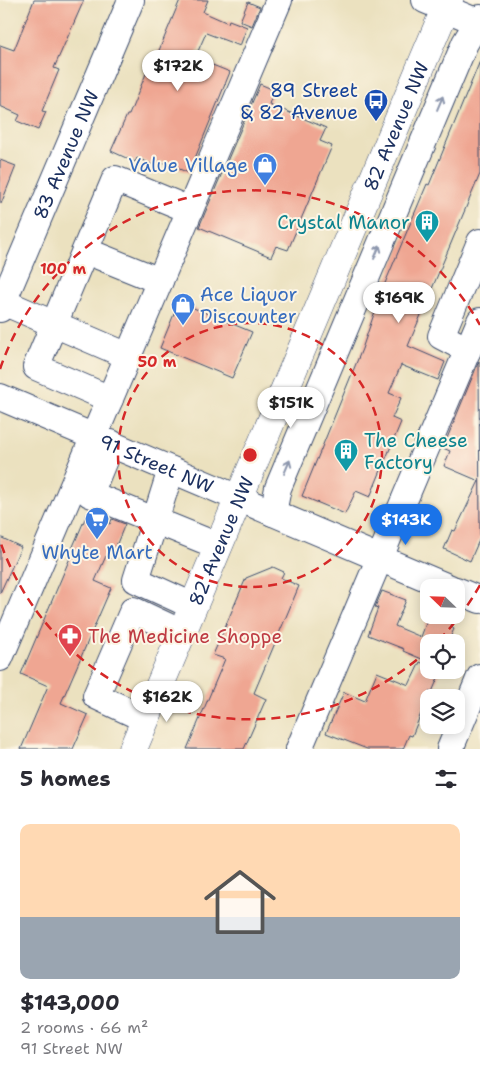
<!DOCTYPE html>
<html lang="en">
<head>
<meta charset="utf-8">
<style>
	:root { --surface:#fff; --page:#f7f7f7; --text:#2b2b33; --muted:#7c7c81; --accent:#1a73e8 }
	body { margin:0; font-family:"Shantell Sans",sans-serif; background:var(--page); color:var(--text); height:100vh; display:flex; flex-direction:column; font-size:19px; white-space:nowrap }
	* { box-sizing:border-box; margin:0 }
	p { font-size:16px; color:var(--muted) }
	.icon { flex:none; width:28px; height:28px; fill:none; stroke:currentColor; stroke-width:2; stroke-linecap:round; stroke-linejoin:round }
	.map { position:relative; height:749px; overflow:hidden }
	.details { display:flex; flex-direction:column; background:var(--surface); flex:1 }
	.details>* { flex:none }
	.needle { width:32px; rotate:293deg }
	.fabs { position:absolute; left:420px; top:579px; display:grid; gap:10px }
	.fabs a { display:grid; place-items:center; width:45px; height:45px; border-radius:10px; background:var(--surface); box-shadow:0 2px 12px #0003; font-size:25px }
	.price { position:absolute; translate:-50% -42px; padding:0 11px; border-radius:18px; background:#fff; color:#222; font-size:16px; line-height:32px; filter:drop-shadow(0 1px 2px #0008) }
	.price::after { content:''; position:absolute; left:50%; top:30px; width:15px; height:11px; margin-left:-8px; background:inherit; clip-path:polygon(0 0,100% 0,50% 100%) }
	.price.selected { background:var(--accent); color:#fff }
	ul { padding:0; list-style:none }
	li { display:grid; align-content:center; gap:10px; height:265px; padding:0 20px }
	li span { display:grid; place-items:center; height:155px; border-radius:10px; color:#555 }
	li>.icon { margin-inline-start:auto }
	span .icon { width:90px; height:90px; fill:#fffc; stroke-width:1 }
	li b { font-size:21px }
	h2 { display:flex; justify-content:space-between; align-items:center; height:60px; padding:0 20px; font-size:21px }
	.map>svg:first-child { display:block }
	.building { fill:#efa692 }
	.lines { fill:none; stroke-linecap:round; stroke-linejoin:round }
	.minor-casing { stroke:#3a4a6d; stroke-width:28 }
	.major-casing { stroke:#3a4a6d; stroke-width:29 }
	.minor { stroke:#fff; stroke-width:26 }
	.major { stroke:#fff; stroke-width:28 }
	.oneway { stroke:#8d97ae }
	.ring { fill:none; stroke:#d62828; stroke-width:2.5; stroke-dasharray:9 6 }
	.labels { text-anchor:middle; stroke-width:4; stroke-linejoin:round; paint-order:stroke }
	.transit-label { font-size:19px; fill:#164399; stroke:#fcf5e5; text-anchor:end }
	.street-label { font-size:19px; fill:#1b2f5e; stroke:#fcf5e5 }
	.shop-label { font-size:19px; fill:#366cbe; stroke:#fcf5e5; text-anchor:end }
	.culture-label { font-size:19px; fill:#0d838f; stroke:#fcf5e5; text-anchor:end }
	.health-label { font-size:19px; fill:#be3a42; stroke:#fcf5e5; text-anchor:start }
	.centre { fill:#d62828; stroke:#fcf5e5; stroke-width:2.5 }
	.ring-label { font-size:15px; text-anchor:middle; font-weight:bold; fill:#d62828; stroke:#fcf5e5; stroke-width:4; stroke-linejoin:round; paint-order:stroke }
</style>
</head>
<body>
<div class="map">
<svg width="480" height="749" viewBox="0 0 480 749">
	<rect width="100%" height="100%" fill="#fcf5e5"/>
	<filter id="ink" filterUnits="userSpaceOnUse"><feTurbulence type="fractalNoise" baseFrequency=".02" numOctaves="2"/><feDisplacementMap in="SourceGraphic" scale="10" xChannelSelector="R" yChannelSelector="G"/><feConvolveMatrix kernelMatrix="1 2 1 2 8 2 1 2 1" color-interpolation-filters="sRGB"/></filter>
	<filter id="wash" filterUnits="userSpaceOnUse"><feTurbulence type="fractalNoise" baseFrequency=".0096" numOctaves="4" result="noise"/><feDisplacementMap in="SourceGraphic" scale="20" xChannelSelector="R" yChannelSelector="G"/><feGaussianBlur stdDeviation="1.12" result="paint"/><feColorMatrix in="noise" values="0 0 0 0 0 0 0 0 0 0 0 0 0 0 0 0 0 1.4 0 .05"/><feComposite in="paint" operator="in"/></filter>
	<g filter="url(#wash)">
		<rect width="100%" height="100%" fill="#ebe1bf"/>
		<g id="blocks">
			<!-- building -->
			<path class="building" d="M34,0H84L54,68L59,70L42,111L46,112L38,130L17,121L20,115L0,106V45L14,50Z
				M180,0H208L203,12L228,23L229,20L247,27L240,46L206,33L195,58L230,72L189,173L160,161L158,167L137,158L135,162L111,151L127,115H129L152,59L155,60Z
				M248,2L260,7L252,26L240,21Z
				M480,61V174L408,346L445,362L438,380L401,365L389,393L401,398L392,418L401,422L370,497L356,491L345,514L302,496L362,349L383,288L427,184L429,185Z
				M260,84L274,90L269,104L326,128L320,141L332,146L288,250L276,246L271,257L199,227Z
				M0,160L16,166L1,204L0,203Z
				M179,302L252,332L232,378L160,348Z
				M479,361L480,538L470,561L444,549L452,530L455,531L479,481L444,466L450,451L443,448Z
				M87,514L110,524L112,519L125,524L111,558L106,556L95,581L111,588L61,703L88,715L73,749H21L48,686L21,674L70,558H68Z
				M0,537L21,547L0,593Z
				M273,567L284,572L281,578L299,586L254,693L266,699L244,749H187L225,659L213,655L246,578Z
				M382,591L406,600L395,626L421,637L429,615H442L454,620L451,627L454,629L448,642H429V662L403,651L404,649L368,635L378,608L375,607Z
				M420,662L429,666V670L441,671L432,692L430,691L412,736L409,735L403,749H367L326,733L344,692L365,701L377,672L409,685Z"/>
		</g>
	</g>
	<g filter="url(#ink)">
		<use href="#blocks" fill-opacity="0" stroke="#3a4a6d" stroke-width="1"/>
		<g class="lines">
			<defs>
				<g id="minor">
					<path d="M425,0L480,23"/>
					<path d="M86,251L160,281"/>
					<path d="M3,302L128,356"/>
					<path id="s1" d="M0,309L131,0"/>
					<path d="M468,350L441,336L480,242"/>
					<path id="s2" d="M0,397L450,588"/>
					<path d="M110,399L36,367L115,179L190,210"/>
					<path d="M111,443L90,494L218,546"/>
					<path d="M171,470L136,580L193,606"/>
					<path d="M273,513L278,488L465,43L480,18"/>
					<path d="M456,590L480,600"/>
					<path d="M0,658L279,0"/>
					<path d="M145,719L96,696L133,610L182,633"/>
					<path d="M299,749L480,321"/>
					<path d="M450,749L480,677"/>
				</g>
				<g id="major">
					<path id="s3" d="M133,749L449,0"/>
				</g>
			</defs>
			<!-- minor casing -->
			<use href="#minor" class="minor-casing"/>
			<!-- major casing -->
			<use href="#major" class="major-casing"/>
			<!-- minor -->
			<use href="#minor" class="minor"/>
			<!-- major -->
			<use href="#major" class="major"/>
		</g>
		<!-- one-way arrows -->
		<defs><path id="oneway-shaft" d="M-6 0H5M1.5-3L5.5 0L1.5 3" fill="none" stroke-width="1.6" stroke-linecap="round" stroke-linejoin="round" transform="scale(1.25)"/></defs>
		<g class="oneway">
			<use href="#oneway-shaft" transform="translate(440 103) rotate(-67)"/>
			<use href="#oneway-shaft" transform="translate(377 252) rotate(-67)"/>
			<use href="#oneway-shaft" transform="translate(287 467) rotate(-67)"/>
		</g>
	</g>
	<!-- distance rings -->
	<g class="ring">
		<circle cx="250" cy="455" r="132"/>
		<path d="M480 585A264 264 0 0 1 437 642M428 650A264 264 0 0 1 0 541M0 369A264 264 0 0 1 480 325"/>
	</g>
	<!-- icons -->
	<defs>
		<symbol id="bus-pin" viewBox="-11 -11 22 30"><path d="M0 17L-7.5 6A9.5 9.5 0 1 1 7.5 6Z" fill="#1a4fb4" stroke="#fcf5e5"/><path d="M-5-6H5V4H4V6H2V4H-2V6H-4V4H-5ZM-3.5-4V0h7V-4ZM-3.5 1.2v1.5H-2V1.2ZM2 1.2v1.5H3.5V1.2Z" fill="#fff"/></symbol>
		<symbol id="shop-pin" viewBox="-11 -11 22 30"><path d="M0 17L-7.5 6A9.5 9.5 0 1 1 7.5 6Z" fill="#3f7fe0" stroke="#fcf5e5"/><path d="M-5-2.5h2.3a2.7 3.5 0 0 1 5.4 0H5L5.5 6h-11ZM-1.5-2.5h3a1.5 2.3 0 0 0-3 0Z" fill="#fff"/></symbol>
		<symbol id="building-pin" viewBox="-11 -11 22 30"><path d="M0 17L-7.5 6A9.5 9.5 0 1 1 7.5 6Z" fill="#0f9aa8" stroke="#fcf5e5"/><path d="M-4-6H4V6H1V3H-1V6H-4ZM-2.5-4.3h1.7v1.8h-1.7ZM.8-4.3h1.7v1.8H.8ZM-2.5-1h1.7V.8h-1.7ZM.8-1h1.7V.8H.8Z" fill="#fff"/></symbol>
		<symbol id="supermarket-pin" viewBox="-11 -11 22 30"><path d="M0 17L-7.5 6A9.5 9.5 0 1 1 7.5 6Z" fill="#3f7fe0" stroke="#fcf5e5"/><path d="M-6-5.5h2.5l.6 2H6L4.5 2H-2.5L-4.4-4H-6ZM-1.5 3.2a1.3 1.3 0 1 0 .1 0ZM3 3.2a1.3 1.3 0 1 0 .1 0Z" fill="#fff"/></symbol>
		<symbol id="pharmacy-pin" viewBox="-11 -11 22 30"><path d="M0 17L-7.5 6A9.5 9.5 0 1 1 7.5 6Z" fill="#e0444e" stroke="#fcf5e5"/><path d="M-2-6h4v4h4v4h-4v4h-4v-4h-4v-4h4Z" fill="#fff"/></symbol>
	</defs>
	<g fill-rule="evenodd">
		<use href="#bus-pin" x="362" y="87" width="28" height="38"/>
		<use href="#shop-pin" x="251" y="151" width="28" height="38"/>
		<use href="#building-pin" x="413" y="208" width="28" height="38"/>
		<use href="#shop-pin" x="169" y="291" width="28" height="38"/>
		<use href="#building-pin" x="332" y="437" width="28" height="38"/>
		<use href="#supermarket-pin" x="83" y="505" width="28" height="38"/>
		<use href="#pharmacy-pin" x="56" y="622" width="28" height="38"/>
	</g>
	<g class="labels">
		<!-- transit labels -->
		<g class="transit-label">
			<text x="358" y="97">89 Street<tspan x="358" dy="22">&amp; 82 Avenue</tspan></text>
		</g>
		<!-- street labels -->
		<g class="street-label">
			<text dy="7" stroke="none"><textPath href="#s3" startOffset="676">82 Avenue NW</textPath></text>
			<text dy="7" stroke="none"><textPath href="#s1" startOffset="168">83 Avenue NW</textPath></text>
			<text dy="7" stroke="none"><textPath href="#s2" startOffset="170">91 Street NW</textPath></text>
			<text dy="7" stroke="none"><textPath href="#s3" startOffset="226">82 Avenue NW</textPath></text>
		</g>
		<!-- shop labels -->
		<g class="shop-label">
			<text x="248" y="172">Value Village</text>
			<text x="200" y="301" text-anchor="start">Ace Liquor<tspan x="200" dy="22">Discounter</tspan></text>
			<text x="97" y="559" text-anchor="middle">Whyte Mart</text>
		</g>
		<!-- culture labels -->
		<g class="culture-label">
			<text x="410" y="229">Crystal Manor</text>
			<text x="364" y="447" text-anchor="start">The Cheese<tspan x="364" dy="22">Factory</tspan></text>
		</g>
		<!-- health labels -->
		<g class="health-label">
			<text x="88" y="643">The Medicine Shoppe</text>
		</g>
	</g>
	<circle cx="250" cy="455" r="8" class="centre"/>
	<g class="ring-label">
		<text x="63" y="274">100 m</text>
		<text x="157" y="367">50 m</text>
	</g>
</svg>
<div class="fabs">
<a><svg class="needle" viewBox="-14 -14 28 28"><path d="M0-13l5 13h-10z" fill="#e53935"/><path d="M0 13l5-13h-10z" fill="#7c7c81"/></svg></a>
<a><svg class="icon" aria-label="locate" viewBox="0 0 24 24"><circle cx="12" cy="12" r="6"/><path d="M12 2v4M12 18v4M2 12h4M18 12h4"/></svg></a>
<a><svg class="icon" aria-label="layers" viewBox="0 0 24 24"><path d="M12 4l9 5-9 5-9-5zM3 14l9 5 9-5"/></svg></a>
</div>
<b class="price" style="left:178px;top:92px">$172K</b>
<b class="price" style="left:399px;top:324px">$169K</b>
<b class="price" style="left:291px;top:429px">$151K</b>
<b class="price selected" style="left:406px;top:546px">$143K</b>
<b class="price" style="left:167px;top:723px">$162K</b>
</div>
<section class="details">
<h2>5 homes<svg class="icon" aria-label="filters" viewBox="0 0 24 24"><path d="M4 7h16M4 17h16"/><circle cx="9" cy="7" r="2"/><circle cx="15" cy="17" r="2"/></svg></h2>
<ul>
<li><span style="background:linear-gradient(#ffd9b3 60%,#9aa5b1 0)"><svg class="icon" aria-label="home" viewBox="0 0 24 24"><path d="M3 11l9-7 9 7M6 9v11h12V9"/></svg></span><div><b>$143,000</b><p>2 rooms · 66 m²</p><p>91 Street NW</p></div></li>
</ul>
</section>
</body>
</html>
